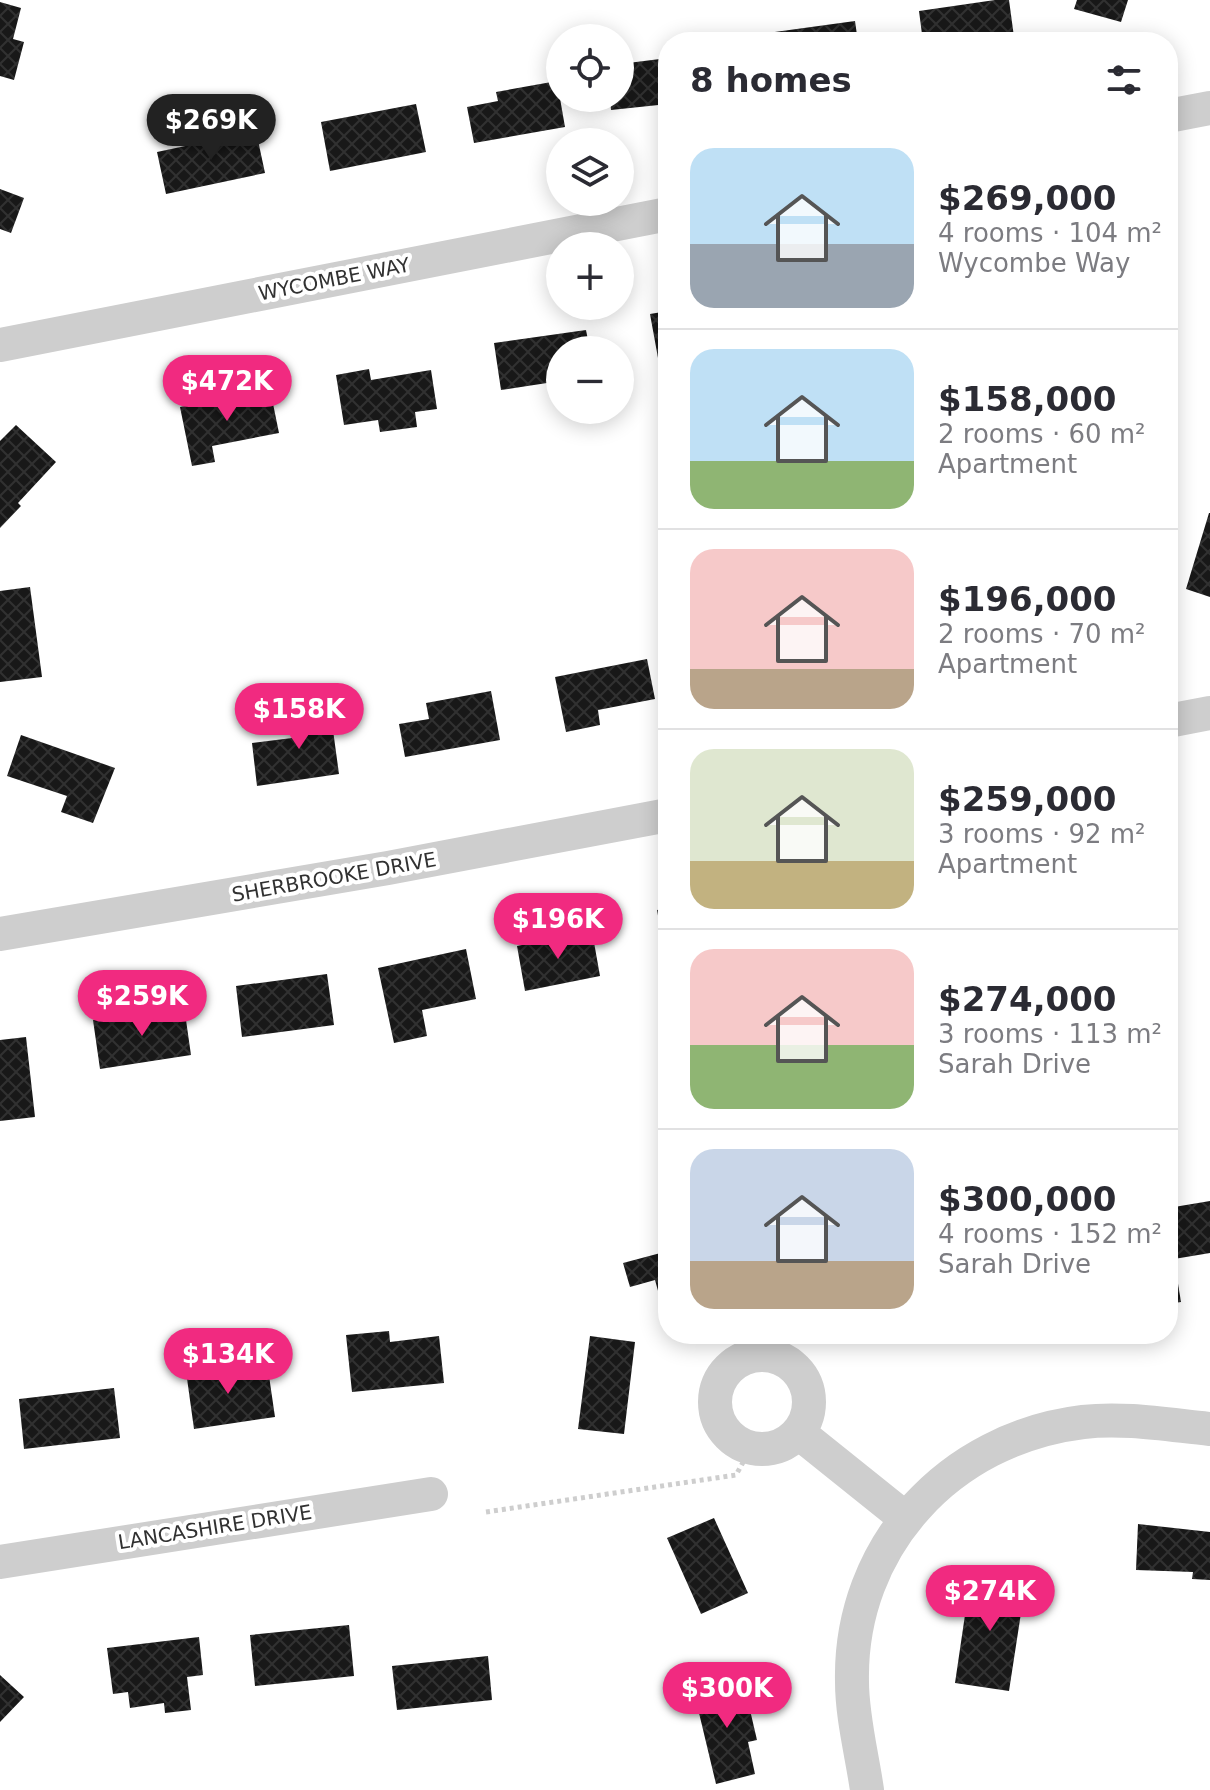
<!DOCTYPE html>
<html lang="en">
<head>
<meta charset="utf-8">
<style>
	:root { --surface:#fff; --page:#f2f2f3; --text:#2b2b33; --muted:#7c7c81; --line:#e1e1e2; --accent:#f12a80 }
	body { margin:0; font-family:"DejaVu Sans",sans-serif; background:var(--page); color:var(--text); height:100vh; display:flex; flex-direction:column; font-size:30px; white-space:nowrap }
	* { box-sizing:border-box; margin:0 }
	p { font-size:26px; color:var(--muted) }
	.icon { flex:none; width:44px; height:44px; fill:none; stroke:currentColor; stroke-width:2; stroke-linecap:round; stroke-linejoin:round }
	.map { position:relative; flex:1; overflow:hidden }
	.panel { position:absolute; left:658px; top:32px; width:520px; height:1312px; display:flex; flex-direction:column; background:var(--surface); border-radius:32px; box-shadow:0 4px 20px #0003 }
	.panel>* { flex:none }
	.tools { position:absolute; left:546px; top:24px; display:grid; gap:16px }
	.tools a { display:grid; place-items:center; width:88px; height:88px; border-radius:50%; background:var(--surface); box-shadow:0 4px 20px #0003; font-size:40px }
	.price { position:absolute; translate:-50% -68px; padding:0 18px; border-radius:28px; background:var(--accent); color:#fff; font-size:26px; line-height:52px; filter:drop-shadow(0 2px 4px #0008) }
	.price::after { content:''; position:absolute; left:50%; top:48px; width:24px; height:18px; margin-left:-12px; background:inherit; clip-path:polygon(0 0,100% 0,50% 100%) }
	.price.selected { background:#222; color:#fff }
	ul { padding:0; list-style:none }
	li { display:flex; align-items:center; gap:24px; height:200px; padding:0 32px }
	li+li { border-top:2px solid var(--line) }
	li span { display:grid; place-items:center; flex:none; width:224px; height:160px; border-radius:24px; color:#555 }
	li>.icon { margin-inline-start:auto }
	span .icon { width:96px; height:96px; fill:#fffc; stroke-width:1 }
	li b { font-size:34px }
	h2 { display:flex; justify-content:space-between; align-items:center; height:96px; padding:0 32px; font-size:34px }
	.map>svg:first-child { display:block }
	.building { fill:url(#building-cross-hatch) }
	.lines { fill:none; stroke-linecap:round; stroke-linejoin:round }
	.path { stroke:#cecece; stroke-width:5; stroke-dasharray:4 4; stroke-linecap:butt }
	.street { stroke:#cecece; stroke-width:34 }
	.labels { text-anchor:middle; stroke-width:8; stroke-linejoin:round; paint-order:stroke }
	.street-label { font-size:20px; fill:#313131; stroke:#fff }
</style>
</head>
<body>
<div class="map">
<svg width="1210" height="1790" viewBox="0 0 1210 1790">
	<defs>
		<pattern id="building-cross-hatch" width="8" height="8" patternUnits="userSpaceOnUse" patternTransform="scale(2)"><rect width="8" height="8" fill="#181818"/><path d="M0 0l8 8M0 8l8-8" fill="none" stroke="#313131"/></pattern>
	</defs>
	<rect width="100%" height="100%" fill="#fff"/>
	<!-- building -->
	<path class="building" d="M995,0H1009L1014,37L980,42H923L919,11Z
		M1077,0H1128L1121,22L1074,9Z
		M0,2L21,8L13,39L24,42L14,80L0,76Z
		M855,21L858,42H761L760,34Z
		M668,58V104L611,110L610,98H620V64Z
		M557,81L565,127L474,143L467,107L498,101L496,92Z
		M416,104L426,152L330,171L321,122Z
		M256,131L265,173L166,194L157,152Z
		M0,189L24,198L11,233L0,229Z
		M668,311V357L658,358L650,314Z
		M586,330L590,350H560V381L501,390L494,343Z
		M369,369L371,380L431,370L437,409L415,412L417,427L380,432L378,420L344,425L336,375Z
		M270,389L279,433L212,446L215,462L192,466L180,407Z
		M16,425L56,462L18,503L21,506L0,528V441Z
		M1209,513H1210V597L1186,589Z
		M30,587L42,677L0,682V591Z
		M647,659L655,699L598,710L600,725L566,732L555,677Z
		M491,691L500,740L405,757L399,724L429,719L426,703Z
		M330,708L339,774L257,786L252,743L292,738L288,713Z
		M21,735L115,768L93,823L61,812L67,796L7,776Z
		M1168,813L1178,861L1168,862Z
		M668,908V960H666L657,910Z
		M592,931L600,976L525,991L517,946Z
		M466,949L476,999L422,1010L427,1036L394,1043L378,968Z
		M327,974L334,1025L242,1037L236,986Z
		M184,1006L191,1055L100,1069L93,1020Z
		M26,1037L35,1117L0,1121V1040Z
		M1210,1201V1253L1174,1259L1181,1302L1168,1304V1208Z
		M668,1251V1296L660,1298L655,1280L630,1287L623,1263Z
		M389,1331L390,1342L439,1336L444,1383L352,1392L346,1335Z
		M590,1336L635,1342L624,1434L578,1429Z
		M215,1359L218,1376L268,1369L275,1417L194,1429L185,1364Z
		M114,1388L120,1438L24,1449L19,1399Z
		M714,1518L748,1593L701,1614L667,1538Z
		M1138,1524L1210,1532V1580L1192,1579L1193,1572L1136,1570Z
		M971,1574L1021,1582L1019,1600H1023L1009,1691L955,1683Z
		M349,1625L354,1676L255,1686L250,1635Z
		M199,1637L203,1675L187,1677L191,1710L165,1713L164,1703L130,1708L128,1692L113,1694L107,1648Z
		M488,1656L492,1700L397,1710L392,1666Z
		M0,1675L24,1697L0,1722Z
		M743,1680L757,1740L748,1742L755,1774L716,1784L694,1692Z"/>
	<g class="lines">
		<!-- path -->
		<path class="path" d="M486,1512L736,1475L751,1448"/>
		<!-- street -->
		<path class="street" d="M1168,116L1210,108
			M0,345L668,214
			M1168,721L1210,713
			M0,934L388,868L668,815
			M715 1402a47 47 0 1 1 94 0a47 47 0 1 1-94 0Z
			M799,1433L905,1518
			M0,1562L431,1494
			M867,1790C862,1755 852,1717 852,1682C849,1546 950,1438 1083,1422C1124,1417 1169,1425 1210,1429"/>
	</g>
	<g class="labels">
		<!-- street labels -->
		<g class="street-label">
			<text transform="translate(334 279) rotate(-11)" y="7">WYCOMBE WAY</text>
			<text transform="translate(334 877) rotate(-10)" y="7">SHERBROOKE DRIVE</text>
			<text transform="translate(215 1527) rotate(-9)" y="7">LANCASHIRE DRIVE</text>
		</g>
	</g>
</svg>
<div class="tools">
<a><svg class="icon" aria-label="locate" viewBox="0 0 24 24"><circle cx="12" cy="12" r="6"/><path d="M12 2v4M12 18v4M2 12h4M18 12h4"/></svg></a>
<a><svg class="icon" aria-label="layers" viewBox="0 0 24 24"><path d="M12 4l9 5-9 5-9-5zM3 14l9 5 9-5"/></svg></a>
<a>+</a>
<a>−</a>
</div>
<b class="price selected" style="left:211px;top:162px">$269K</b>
<b class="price" style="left:227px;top:423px">$472K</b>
<b class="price" style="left:299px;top:751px">$158K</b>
<b class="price" style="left:558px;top:961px">$196K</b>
<b class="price" style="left:142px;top:1038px">$259K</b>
<b class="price" style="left:228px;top:1396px">$134K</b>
<b class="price" style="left:990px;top:1633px">$274K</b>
<b class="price" style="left:727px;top:1730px">$300K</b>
<section class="panel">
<h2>8 homes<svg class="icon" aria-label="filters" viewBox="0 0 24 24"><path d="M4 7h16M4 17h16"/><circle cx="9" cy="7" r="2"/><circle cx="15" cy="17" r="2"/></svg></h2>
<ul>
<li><span style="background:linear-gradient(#bfe0f5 60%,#9aa5b1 0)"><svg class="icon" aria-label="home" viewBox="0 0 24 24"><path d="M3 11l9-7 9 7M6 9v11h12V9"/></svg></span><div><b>$269,000</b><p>4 rooms · 104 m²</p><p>Wycombe Way</p></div></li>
<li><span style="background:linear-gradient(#bfe0f5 70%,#8fb573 0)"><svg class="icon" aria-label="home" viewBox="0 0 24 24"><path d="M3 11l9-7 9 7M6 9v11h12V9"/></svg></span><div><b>$158,000</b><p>2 rooms · 60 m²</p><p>Apartment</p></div></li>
<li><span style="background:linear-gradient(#f6c9c9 75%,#b9a48a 0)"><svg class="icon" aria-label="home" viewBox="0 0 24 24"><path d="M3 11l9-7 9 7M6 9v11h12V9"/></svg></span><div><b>$196,000</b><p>2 rooms · 70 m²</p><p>Apartment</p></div></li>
<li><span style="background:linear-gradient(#dfe7d0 70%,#c2b280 0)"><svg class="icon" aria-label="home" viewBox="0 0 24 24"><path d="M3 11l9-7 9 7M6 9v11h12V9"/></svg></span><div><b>$259,000</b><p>3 rooms · 92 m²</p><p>Apartment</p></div></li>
<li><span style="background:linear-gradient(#f6c9c9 60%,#8fb573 0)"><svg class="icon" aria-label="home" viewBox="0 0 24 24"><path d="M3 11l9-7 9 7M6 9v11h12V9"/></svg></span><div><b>$274,000</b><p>3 rooms · 113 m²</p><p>Sarah Drive</p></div></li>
<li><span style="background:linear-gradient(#c9d6e8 70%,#b9a48a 0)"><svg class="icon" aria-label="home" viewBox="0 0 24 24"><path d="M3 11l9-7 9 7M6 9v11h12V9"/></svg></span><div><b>$300,000</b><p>4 rooms · 152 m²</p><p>Sarah Drive</p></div></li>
</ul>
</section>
</div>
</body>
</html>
